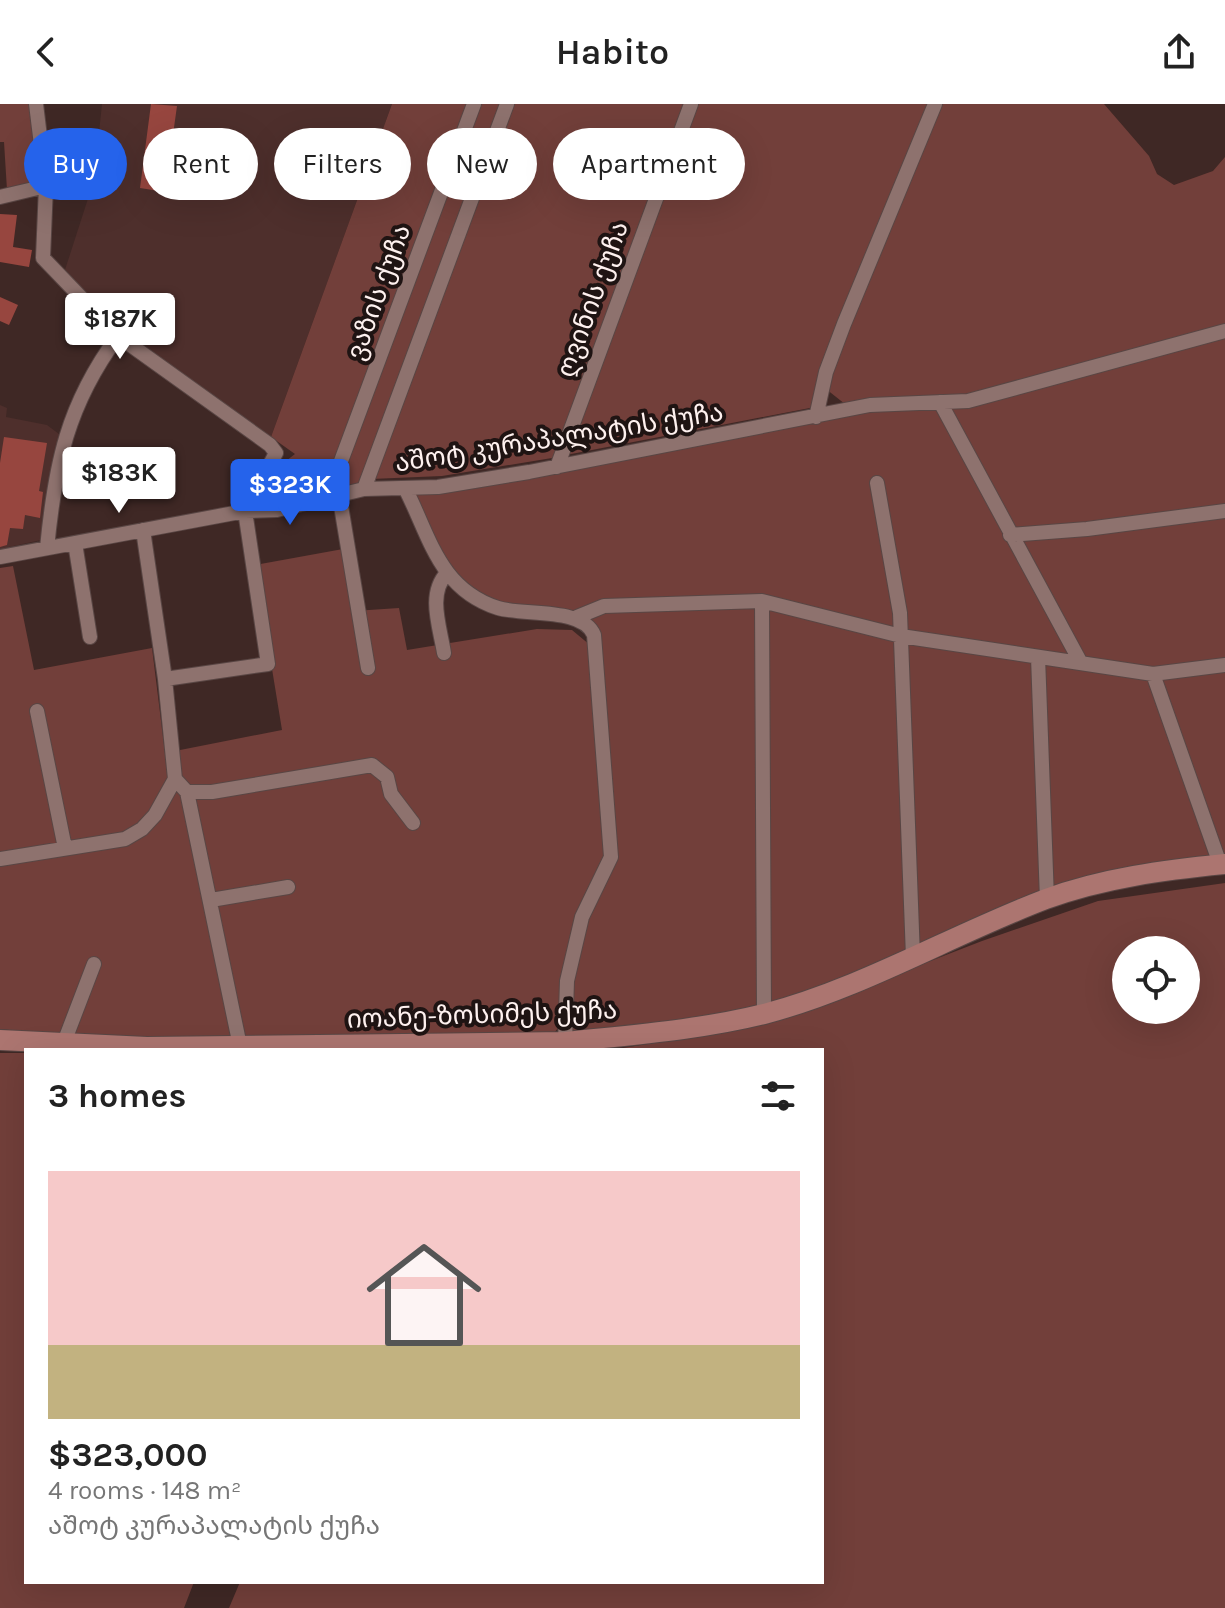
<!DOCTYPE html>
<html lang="en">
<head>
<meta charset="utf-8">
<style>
	:root { --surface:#fff; --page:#f6f6f6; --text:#222; --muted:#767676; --line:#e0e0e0; --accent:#2563eb }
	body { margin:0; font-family:Karla,"Noto Sans Georgian",sans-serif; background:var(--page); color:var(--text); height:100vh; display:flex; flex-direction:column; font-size:30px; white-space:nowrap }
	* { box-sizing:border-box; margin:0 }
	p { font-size:26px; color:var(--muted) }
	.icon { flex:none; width:44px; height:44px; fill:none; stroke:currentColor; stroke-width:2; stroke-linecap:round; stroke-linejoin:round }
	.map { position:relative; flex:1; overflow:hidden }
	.sheet { position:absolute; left:24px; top:944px; width:800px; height:536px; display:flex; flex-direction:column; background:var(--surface); border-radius:0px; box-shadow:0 8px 32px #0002 }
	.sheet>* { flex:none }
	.top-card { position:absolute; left:24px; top:24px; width:800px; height:72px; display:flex; gap:16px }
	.controls { position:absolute; left:1112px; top:832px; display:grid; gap:16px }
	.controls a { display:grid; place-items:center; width:88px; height:88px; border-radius:50%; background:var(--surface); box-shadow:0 8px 32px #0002; font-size:40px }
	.price { position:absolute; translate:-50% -68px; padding:0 18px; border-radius:8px; background:#fff; color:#222; font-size:26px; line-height:52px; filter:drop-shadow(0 2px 4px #0008) }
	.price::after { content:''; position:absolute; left:50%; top:48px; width:24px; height:18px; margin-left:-12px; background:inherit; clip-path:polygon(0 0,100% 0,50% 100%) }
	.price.current { background:var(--accent); color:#fff }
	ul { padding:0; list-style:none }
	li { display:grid; align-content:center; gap:16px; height:424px; padding:0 24px }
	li+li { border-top:2px solid var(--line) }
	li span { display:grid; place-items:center; height:248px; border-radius:0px; color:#555 }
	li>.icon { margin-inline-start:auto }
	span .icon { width:144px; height:144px; fill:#fffc; stroke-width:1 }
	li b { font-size:34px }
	h2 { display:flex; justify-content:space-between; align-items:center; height:96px; padding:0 24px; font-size:34px }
	.tag { padding:0 28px; border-radius:36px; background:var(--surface); box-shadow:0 8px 32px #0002; font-size:28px; line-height:72px }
	.tag.current { background:var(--accent); color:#fff }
	header { display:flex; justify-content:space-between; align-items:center; height:104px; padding:0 24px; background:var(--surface); font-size:36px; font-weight:600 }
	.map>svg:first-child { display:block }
	.built { fill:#4e2f2c }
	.green { fill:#723f3a; fill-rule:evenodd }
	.building { fill:#97463f }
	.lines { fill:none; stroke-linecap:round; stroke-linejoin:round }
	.street-casing { stroke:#594644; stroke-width:16 }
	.secondary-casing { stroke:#594644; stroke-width:22 }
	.street { stroke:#8e726e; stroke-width:14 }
	.secondary { stroke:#ac7570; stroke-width:20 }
	.labels { text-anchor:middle; stroke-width:8; stroke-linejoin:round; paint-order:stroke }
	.street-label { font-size:26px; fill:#fef1ef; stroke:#1f1413 }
</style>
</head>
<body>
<header><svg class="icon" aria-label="back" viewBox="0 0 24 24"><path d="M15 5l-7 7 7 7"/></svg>Habito<svg class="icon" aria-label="share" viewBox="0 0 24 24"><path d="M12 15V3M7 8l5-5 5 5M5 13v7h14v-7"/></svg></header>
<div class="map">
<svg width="1225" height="1504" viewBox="0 0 1225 1504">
	<rect width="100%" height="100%" fill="#3f2825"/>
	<!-- built -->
	<path class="built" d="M102,0H392L271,333L127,232L64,169L94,76Z
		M0,301L7,304L6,313L47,321L59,330L41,436L0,445Z"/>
	<!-- green -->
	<path class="green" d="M0,0H33L40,70L33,80L7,86L4,38H0Z
		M392,0H469L346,336L320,393L255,400L269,370L295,350L271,333Z
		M474,0H507L364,385L328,392Z
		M509,0H688L558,353L442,372L371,375Z
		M695,0H931L815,303L566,351Z
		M935,0H1104L1149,52L1157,70L1174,81L1213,67L1225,53V760L1129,772L764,910L565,938L582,813L611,753L591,523L496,503L447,469L406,386L850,304L826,285Z
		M343,445L354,507L399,504L407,546L537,525L572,526L590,541L605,748L558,924L551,933L84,934L0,925V464L13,462L34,566L152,544L165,649L282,626L255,461Z
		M1225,779V1504H229L240,1478H822V946H611L768,920L982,837L1098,797ZM1126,846H1186V906H1126Z
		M0,949H26V1478H194L184,1504H0Z"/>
	<!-- building -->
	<path class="building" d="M151,0L177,2L165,88L140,84Z
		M0,110L17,111L13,143L32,146L29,163L0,158Z
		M0,193L18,201L9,221L0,217Z
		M4,333L47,339L39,387L43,388L40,414L25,411L23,425L10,424L7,441L0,443V359Z"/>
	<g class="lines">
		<defs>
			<path id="street" d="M36,0L46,82L43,154L118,232L270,341L276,349L245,407
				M0,93L46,82
				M940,298L1081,559
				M816,313L826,268L844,220L935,0
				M557,363L691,0
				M877,379L900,509L913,853
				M364,385L507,0
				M406,386C430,433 439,485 498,504C524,512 583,503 594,531L611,753L582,813L567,877L565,938
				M339,390L368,564
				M328,392L474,0
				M1010,431L1087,425L1225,407
				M75,439L90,533
				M47,444C55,361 67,301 118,232
				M0,453L245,407L277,406L364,385L438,383L529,368L870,301L968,297L1225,227
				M762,497L764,910
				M577,513L604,502L762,497L901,532L1153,570L1225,561
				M444,549C440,523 427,490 447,469
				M1038,553L1047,795
				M1153,570L1220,760
				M165,575L268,560L245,407
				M37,607L65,744
				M175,675L187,688L240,942
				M187,688H212L372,661L387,673L391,690L413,719
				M0,755L125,735L142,725L155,711L175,675L165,575L143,426
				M211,796L288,783
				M63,941L94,860"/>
			<path id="secondary" d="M0,936L147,943L565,938C630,931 700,926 764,910C863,884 951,831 1046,795C1103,774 1165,766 1225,760"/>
		</defs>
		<!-- street casing -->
		<use href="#street" class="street-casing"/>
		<!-- secondary casing -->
		<use href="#secondary" class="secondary-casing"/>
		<!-- street -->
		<use href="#street" class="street"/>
		<!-- secondary -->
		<use href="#secondary" class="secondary"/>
	</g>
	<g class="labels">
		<!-- street labels -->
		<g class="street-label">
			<text transform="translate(378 188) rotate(-70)" y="9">ვაზის ქუჩა</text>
			<text transform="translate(592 195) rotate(-70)" y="9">ღვინის ქუჩა</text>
			<text transform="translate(559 333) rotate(-9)" y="9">აშოტ კურაპალატის ქუჩა</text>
			<text transform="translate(482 910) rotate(-2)" y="9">იოანე-ზოსიმეს ქუჩა</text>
		</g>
	</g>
</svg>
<div class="controls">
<a><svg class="icon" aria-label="locate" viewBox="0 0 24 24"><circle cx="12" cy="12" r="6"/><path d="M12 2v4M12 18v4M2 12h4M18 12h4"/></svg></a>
</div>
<b class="price" style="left:120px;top:257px">$187K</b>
<b class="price" style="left:119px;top:411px">$183K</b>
<b class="price current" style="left:290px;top:423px">$323K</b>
<div class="top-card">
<a class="tag current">Buy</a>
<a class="tag">Rent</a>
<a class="tag">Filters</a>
<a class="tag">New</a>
<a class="tag">Apartment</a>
</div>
<section class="sheet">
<h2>3 homes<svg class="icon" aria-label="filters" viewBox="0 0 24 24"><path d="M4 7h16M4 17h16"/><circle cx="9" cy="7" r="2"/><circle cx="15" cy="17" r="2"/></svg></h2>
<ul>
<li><span style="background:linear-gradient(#f6c9c9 70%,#c2b280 0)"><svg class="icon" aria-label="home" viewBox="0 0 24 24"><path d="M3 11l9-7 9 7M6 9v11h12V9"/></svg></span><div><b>$323,000</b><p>4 rooms · 148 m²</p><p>აშოტ კურაპალატის ქუჩა</p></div></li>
</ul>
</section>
</div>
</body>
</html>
